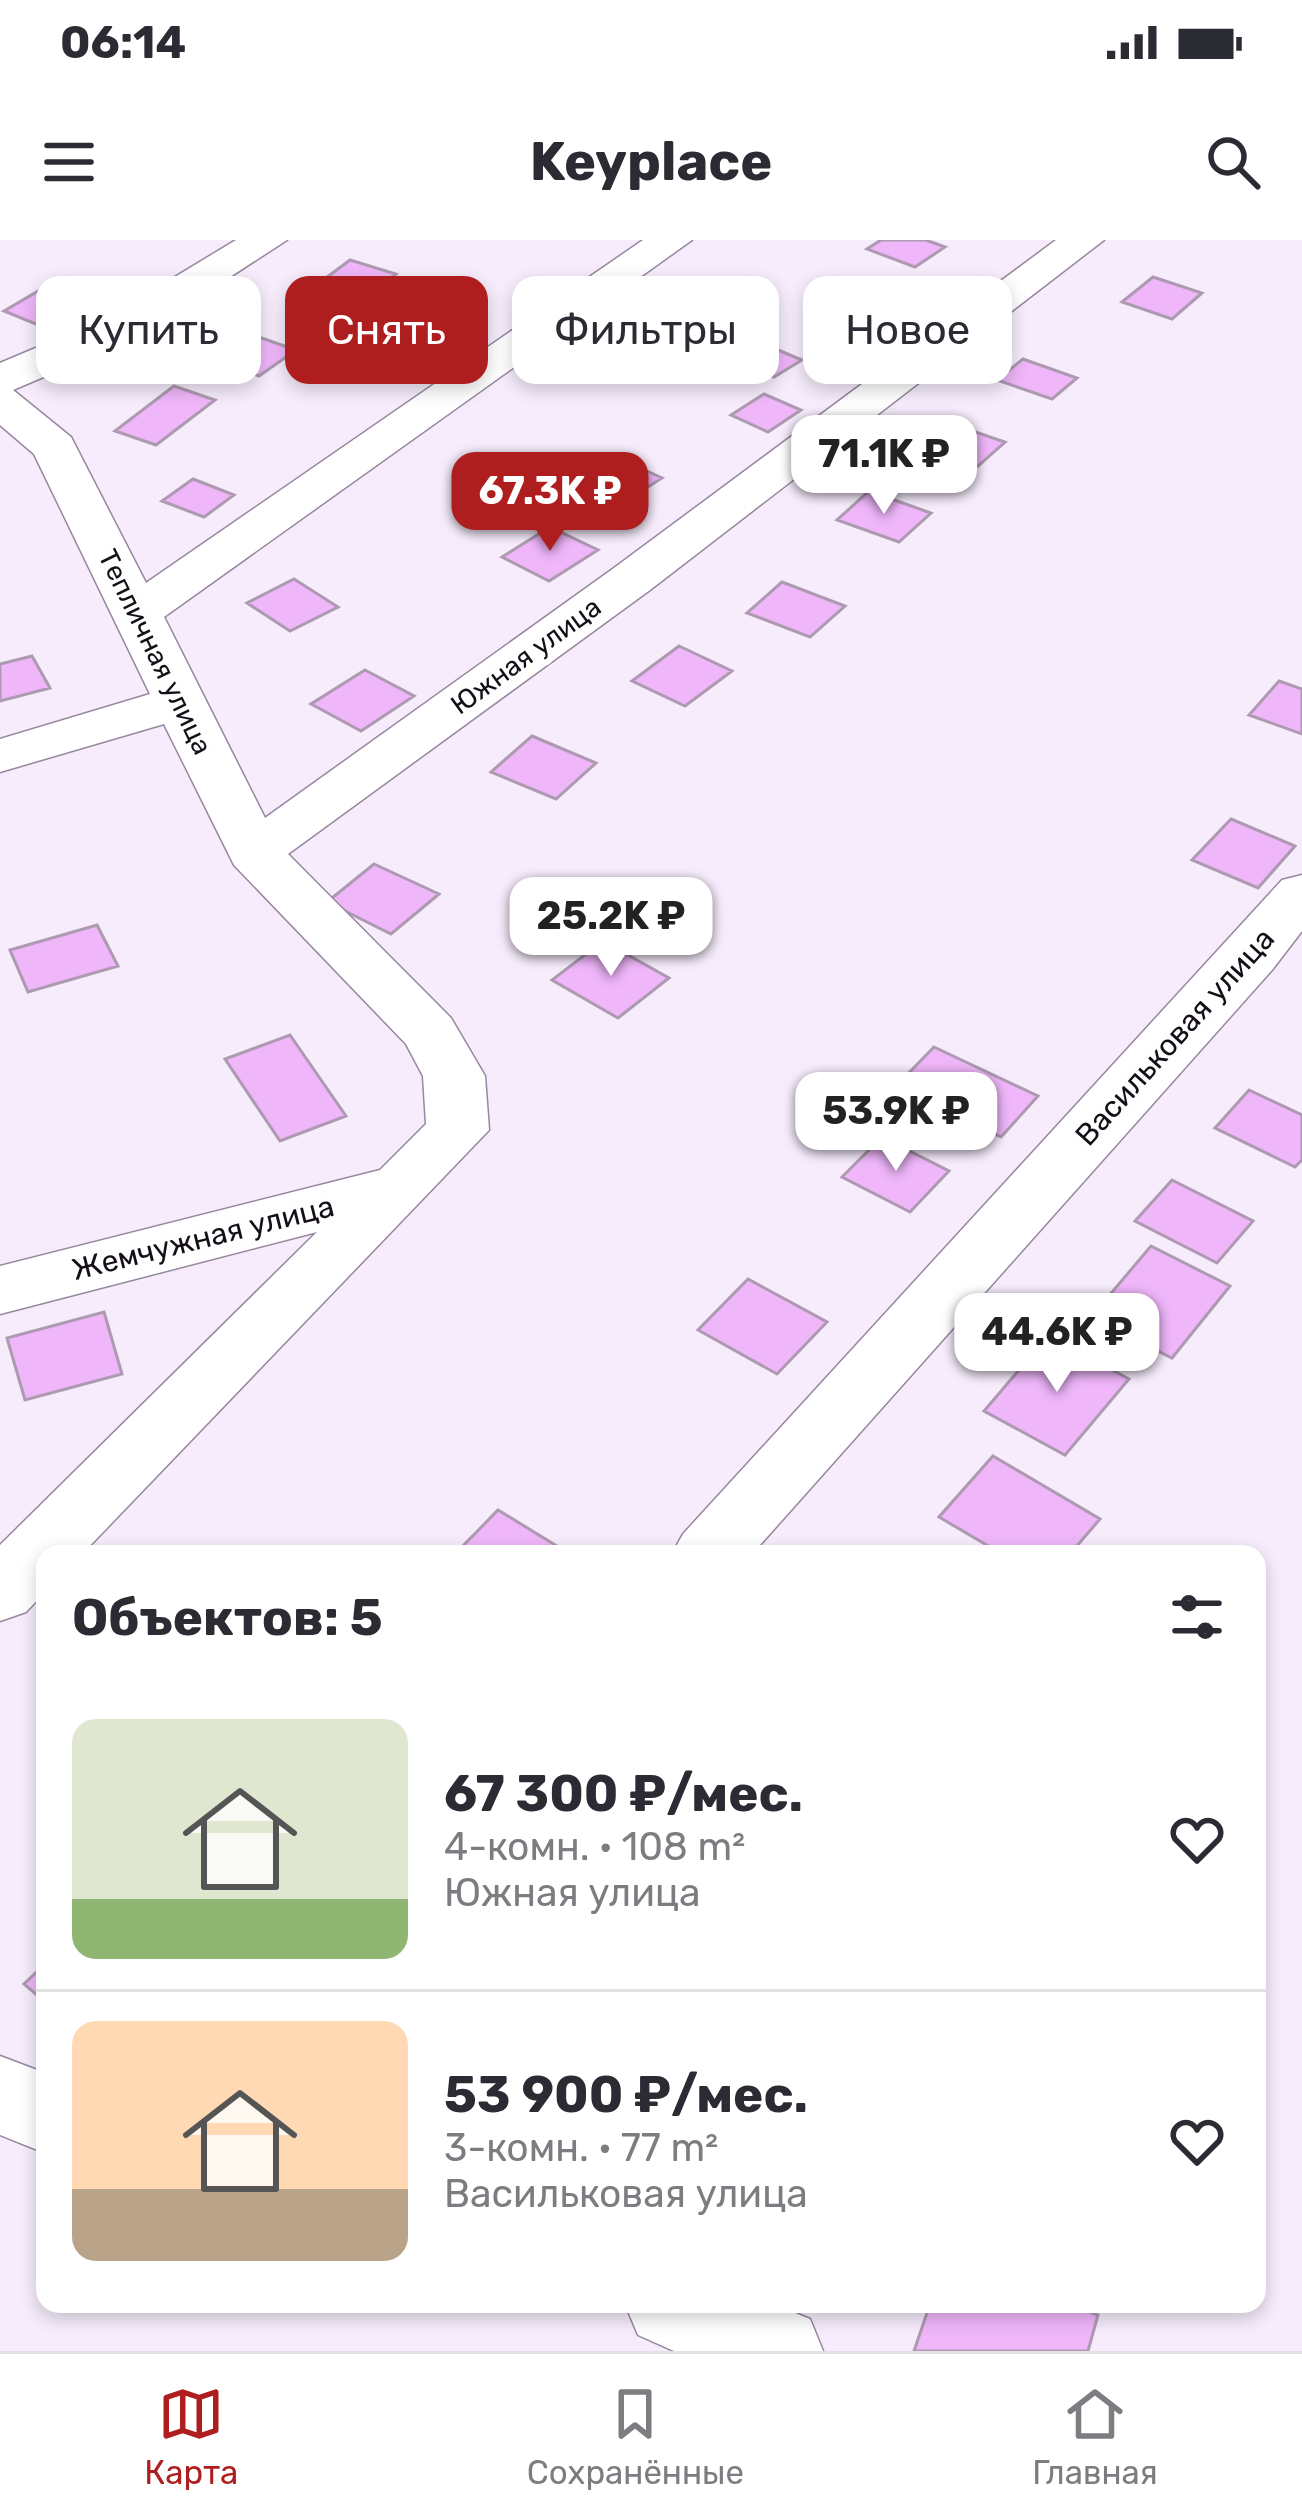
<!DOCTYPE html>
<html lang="ru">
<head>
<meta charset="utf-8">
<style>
	:root { --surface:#fff; --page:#f7f7f7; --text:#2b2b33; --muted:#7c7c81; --line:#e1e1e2; --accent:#af1e1e }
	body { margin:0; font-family:Rubik,sans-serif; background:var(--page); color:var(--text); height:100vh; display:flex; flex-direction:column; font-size:45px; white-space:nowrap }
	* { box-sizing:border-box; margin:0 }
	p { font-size:39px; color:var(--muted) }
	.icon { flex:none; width:66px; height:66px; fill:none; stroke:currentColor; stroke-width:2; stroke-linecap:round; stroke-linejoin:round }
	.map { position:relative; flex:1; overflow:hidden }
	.panel { position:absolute; left:36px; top:1305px; width:1230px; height:768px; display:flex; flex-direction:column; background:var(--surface); border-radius:24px; box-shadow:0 6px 18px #0003 }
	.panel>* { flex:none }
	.guide { position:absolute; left:36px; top:36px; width:1230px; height:108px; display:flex; gap:24px }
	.price { position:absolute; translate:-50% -102px; padding:0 27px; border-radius:24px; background:#fff; color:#222; font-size:39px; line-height:78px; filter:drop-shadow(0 3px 6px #0008) }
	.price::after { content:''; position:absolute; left:50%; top:72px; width:36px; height:27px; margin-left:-18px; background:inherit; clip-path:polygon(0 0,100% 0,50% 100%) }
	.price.current { background:var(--accent); color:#fff }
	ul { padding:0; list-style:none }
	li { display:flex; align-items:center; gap:36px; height:300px; padding:0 36px }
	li+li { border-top:3px solid var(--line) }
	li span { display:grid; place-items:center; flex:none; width:336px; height:240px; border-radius:24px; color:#555 }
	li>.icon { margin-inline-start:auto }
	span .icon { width:144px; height:144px; fill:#fffc; stroke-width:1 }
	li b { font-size:51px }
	h2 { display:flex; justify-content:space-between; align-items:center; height:144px; padding:0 36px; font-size:51px }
	.tag { padding:0 42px; border-radius:24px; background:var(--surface); box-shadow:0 6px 18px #0003; font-size:42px; line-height:108px }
	.tag.current { background:var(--accent); color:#fff }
	.status { display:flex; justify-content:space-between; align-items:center; height:84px; padding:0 60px; background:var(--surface); direction:ltr }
	.status svg { height:33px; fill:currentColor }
	header { display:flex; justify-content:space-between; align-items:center; height:156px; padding:0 36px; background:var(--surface); font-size:54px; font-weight:700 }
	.menu { display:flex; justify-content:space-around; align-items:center; height:168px; border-top:3px solid var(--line); background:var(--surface); font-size:33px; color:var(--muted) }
	.menu a { display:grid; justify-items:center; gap:6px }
	.menu .current { color:var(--accent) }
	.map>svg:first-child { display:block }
	.building { fill:#efb6fa; stroke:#ad9ab1; stroke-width:3 }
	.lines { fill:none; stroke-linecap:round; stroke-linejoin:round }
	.minor-casing { stroke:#97879f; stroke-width:3 }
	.minor { fill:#fff; fill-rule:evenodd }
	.labels { text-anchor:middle; stroke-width:12; stroke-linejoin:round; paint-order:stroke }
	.far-street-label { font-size:27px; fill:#140e17; stroke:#fefefe }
	.street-label { font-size:30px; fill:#140e17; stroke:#fefefe }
</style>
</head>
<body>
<div class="status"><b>06:14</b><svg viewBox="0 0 49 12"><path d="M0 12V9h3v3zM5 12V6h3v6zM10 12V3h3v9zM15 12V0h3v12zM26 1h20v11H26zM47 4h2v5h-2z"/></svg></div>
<header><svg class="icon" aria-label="menu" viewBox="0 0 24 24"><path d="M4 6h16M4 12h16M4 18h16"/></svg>Keyplace<svg class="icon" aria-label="search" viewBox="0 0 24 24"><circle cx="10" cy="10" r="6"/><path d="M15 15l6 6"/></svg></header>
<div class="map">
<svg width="1302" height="2111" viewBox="0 0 1302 2111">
	<rect width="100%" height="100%" fill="#f6ecfc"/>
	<!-- building -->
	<path class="building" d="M881,0H926L945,7L915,27L867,9Z
		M350,20L396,34L361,61L314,47Z
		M1153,37L1202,53L1172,79L1122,62Z
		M914,41L966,61L933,83L881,63Z
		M52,43L102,62L53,91L4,71Z
		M244,92L296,110L259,136L208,117Z
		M771,107L802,120L774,137L743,124Z
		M1023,119L1077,138L1052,159L997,140Z
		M174,146L215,160L156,205L115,191Z
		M764,154L801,170L768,192L731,175Z
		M952,184L1005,202L978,226L925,208Z
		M625,221L662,238L626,261L589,243Z
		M193,239L234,255L204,277L162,261Z
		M869,251L931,273L899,302L837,280Z
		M550,287L598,310L549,341L502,317Z
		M294,339L338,367L290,391L247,363Z
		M782,342L845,366L810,397L747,373Z
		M679,406L732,431L685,466L632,441Z
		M32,416L50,448L0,461V424Z
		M365,430L414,456L361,491L311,464Z
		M1279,441L1302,449V494L1249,475Z
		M532,496L596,523L556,559L491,532Z
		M1231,579L1295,606L1258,648L1192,620Z
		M374,624L439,654L391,694L327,662Z
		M97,685L118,726L28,752L10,710Z
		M603,701L669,738L618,778L552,740Z
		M290,795L346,876L280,901L225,819Z
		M934,807L1038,856L1001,897L896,846Z
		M1249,850L1302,875V920L1295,927L1215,888Z
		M882,897L949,931L910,972L842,937Z
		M1172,940L1253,981L1217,1023L1135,981Z
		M1151,1006L1230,1046L1172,1118L1091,1077Z
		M748,1039L827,1082L777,1134L698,1090Z
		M104,1072L122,1134L25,1160L7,1098Z
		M1048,1096L1129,1139L1065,1215L984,1171Z
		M993,1216L1100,1279L1070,1314H1002L939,1277Z
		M498,1270L570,1314H455Z
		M45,1724V1762L24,1744Z
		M930,2064H1068L1098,2075L1088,2111H914Z"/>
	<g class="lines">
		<defs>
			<path id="minor" d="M236,0H287L139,96L13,150L71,197L146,343L643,0H692L164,377L265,578L614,328L1056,0H1104L650,350L288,614L451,778L485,836L489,890L82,1314H45V1352L26,1372L0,1381V1305L317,992L0,1074V1026L380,930L426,884L423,836L406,804L234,625L164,484L0,532V499L150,454L34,214L0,185V123L107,78Z
				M1302,635V691L1272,730L752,1314H672L683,1294L1282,640Z
				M0,1816L45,1833V1913L0,1895Z
				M625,2064H773L810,2079L823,2111H674L638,2095Z"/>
		</defs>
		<!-- minor casing -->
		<use href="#minor" class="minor-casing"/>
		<!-- minor -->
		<use href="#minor" class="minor"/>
	</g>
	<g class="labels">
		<!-- far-street labels -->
		<g class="far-street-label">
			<text transform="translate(155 412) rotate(64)" y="9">Тепличная улица</text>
			<text transform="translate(526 416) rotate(-36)" y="9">Южная улица</text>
		</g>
		<!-- street labels -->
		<g class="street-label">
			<text transform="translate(1175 797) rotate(-48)" y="10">Васильковая улица</text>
			<text transform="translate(203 998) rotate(-14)" y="10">Жемчужная улица</text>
		</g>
	</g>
</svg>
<b class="price" style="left:884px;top:277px">71.1K ₽</b>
<b class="price current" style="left:550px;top:314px">67.3K ₽</b>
<b class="price" style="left:611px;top:739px">25.2K ₽</b>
<b class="price" style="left:896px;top:934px">53.9K ₽</b>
<b class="price" style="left:1057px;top:1155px">44.6K ₽</b>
<div class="guide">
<a class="tag">Купить</a>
<a class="tag current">Снять</a>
<a class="tag">Фильтры</a>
<a class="tag">Новое</a>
</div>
<section class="panel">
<h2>Объектов: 5<svg class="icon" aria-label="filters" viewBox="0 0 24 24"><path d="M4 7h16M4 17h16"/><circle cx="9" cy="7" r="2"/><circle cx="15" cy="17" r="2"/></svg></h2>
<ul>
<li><span style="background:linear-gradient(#dfe7d0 75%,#8fb573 0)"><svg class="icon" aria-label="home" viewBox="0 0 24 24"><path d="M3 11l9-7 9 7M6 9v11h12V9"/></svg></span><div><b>67 300 ₽/мес.</b><p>4-комн. · 108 m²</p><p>Южная улица</p></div><svg class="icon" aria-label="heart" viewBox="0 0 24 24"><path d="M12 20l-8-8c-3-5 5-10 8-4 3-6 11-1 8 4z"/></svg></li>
<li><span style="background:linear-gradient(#ffd9b3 70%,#b9a48a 0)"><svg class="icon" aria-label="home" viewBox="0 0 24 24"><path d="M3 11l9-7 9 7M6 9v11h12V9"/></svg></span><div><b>53 900 ₽/мес.</b><p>3-комн. · 77 m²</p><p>Васильковая улица</p></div><svg class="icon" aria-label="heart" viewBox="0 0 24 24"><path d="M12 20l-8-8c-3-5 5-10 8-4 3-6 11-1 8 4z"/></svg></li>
</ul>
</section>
</div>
<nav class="menu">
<a class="current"><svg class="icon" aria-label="map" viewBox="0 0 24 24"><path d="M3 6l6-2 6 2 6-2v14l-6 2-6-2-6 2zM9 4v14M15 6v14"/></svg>Карта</a>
<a><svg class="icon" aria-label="saved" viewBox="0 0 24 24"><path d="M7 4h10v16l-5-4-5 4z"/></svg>Сохранённые</a>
<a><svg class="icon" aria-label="home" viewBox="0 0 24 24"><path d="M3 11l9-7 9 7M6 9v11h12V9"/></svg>Главная</a>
</nav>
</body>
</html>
